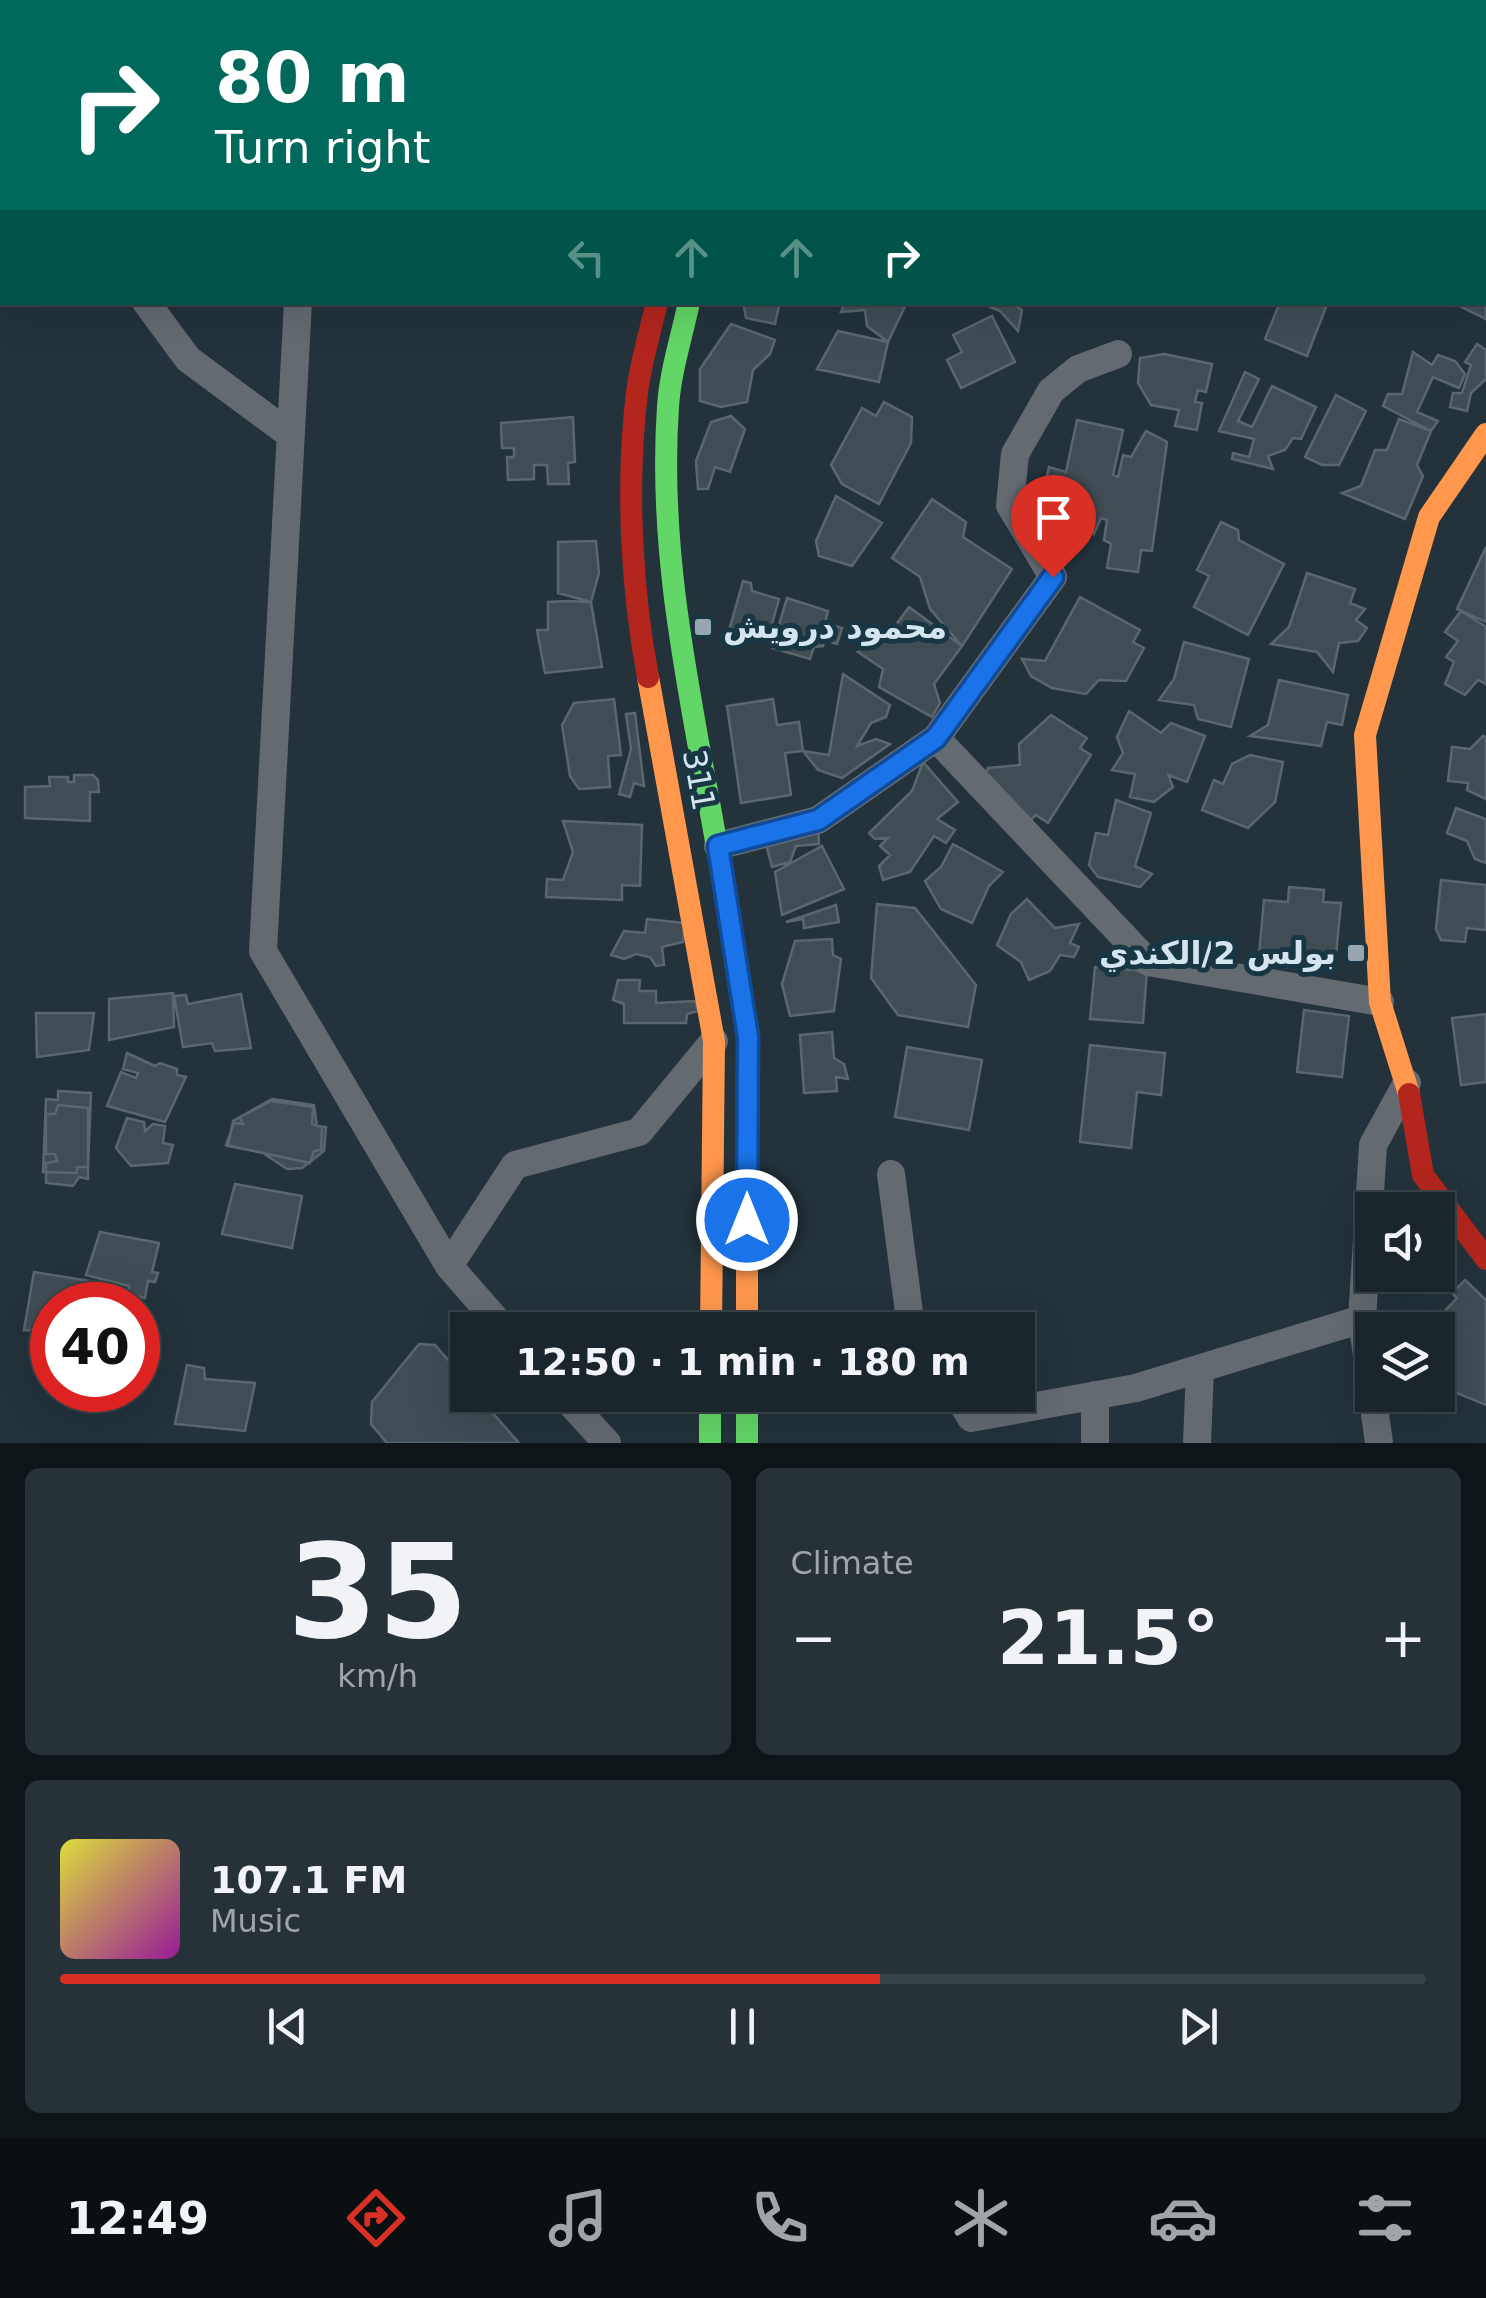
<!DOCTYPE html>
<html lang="en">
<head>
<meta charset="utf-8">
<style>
  body { margin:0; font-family:"DejaVu Sans",Vazirmatn,sans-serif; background:#273238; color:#f1f3f6; height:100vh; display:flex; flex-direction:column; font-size:38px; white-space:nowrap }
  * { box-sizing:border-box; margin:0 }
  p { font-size:32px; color:#9fa5a9 }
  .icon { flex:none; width:55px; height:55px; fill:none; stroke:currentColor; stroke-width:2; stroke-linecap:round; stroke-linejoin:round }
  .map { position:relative; height:1443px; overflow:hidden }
  .drawer { display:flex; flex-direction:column; gap:25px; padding:25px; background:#0e1518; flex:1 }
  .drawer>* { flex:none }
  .banner { position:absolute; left:0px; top:0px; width:1488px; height:305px; box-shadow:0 10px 40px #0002,0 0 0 2px #384348; background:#00695c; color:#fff; overflow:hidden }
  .fabs { position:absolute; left:1355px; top:1192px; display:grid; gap:20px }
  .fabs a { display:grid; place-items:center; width:100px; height:100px; border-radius:0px; background:#1a262c; box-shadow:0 10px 40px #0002,0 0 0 2px #384348; font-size:50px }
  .speed { position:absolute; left:30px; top:1282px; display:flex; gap:20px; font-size:50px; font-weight:700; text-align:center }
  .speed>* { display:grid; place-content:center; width:130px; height:130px; border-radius:50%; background:#1a262c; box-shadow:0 10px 40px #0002,0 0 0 2px #384348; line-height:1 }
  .speed .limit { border:15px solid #d22; background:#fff; color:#111 }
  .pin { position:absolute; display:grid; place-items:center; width:85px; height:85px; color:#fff; margin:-102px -42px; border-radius:50% 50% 50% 0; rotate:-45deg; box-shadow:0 0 10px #0007 }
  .pin .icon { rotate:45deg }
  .me { position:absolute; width:110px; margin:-55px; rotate:0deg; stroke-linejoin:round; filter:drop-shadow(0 0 8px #0008) }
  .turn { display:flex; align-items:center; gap:35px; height:210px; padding:0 50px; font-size:45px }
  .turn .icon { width:130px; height:130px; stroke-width:2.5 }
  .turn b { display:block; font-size:70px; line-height:85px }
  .lanes { display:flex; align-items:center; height:95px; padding:0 50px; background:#0003; justify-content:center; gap:50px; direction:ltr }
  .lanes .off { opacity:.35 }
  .big { font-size:75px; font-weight:800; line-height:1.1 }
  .drawer .card { flex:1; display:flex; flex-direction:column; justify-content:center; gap:15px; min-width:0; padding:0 35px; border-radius:15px; background:#273238 }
  .drawer .dial { align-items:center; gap:0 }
  .dial b { font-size:130px; line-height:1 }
  .song { display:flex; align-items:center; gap:30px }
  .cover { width:120px; height:120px; border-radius:15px; background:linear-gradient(135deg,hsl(60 70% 55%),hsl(300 70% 35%)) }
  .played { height:10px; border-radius:5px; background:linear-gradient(90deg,#d93025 60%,#384348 60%) }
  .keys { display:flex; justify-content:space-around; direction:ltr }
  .heat { display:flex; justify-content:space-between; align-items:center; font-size:55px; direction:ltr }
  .drawer .tiles { flex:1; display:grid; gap:25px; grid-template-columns:1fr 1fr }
  .card:last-child { grid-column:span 2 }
  .trip { position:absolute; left:450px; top:1312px; width:585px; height:100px; border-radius:0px; background:#1a262c; box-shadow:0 10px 40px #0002,0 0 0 2px #384348; font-weight:800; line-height:100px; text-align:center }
  .tabs { display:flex; height:160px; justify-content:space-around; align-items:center; background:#0a0f12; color:#9fa5a9 }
  .tabs .icon { width:70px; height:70px }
  .tabs .current { color:#d93025 }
  .tabs b { font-size:45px; color:#f1f3f6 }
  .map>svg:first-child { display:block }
  .building { fill:#404d54; stroke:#5a676e; stroke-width:2.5 }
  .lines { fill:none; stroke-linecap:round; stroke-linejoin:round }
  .street { stroke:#636b71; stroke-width:28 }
  .fast { stroke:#63d668; stroke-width:22 }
  .slow { stroke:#ff974d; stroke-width:22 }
  .jam { stroke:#b3261e; stroke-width:22 }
  .route-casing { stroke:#114b97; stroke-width:25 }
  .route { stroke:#1a73e8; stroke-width:18 }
  .poi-dot { fill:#97a6b0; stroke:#193645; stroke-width:4 }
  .labels { text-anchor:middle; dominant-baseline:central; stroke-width:10; stroke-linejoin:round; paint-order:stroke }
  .poi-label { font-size:32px; font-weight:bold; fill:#d5e5ef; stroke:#193645; text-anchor:start }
  .street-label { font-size:32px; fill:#d5e5ef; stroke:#193645 }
</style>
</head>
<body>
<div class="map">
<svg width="1486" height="1443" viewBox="0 0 1486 1443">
  <rect width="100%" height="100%" fill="#23323b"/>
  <path class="building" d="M1485,282L1486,319L1451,302H1485Z
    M743,302H780L775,324L746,318Z
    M845,302H907L888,342L867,326L865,310L841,312Z
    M979,302H1010L1022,310L1018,331L1000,311Z
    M1280,302H1328L1307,356L1265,339Z
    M992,316L1015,362L961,388L947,360L962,352L953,335Z
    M731,324L775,340L770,354L753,370L747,402L721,407L700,401V369Z
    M838,331L888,342L879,382L817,369Z
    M1477,344L1486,350V379L1471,393L1467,411L1450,407L1453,393H1462L1471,365L1465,362Z
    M1413,352L1432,365L1438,355L1455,361L1465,374L1459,388L1433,377L1417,412L1438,421L1431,431L1383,406L1388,394H1402Z
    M1164,354L1212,364L1206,392L1198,390L1195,402L1202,403L1197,430L1175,426L1179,410L1151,405L1138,383L1140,358Z
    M1245,372L1259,379L1238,421L1252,427L1272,386L1316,407L1301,439L1293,438L1285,450L1268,456L1273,469L1232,459L1233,453L1249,457L1254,439L1219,431Z
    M1336,395L1366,411L1339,465H1322L1305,457Z
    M884,402L912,417L911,443L879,504L842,484L831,465L862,408L876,416Z
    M731,416L745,429L730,472L715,467L708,489H698L696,461L711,422Z
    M573,417L575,462L568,463L569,484H548L547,465H534V479L508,480L507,457H514V448H502L501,423Z
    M1399,419L1431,431L1417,465L1423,476L1405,519L1342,493L1361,486L1375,450H1387Z
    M1077,420L1123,430L1113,475L1118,477L1123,455L1131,457L1146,431L1167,442L1152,551L1141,550L1138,572L1107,568L1111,544L1104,540L1107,520L1101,518L1094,534L1084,516L1040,506L1049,467L1066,472Z
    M836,496L882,523L852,566L819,556L816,541Z
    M932,499L966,522L963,537L1012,569L962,646L930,609L920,577L892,558Z
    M1221,522L1238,530L1239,540L1284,564L1248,635L1194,607L1209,576L1197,570Z
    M596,541L599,573L591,602L558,593V542Z
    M1486,547V622L1457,609Z
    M1307,573L1355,589L1350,603L1365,609L1356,620L1367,628L1358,641L1339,643L1333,672L1317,652L1271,644L1289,627Z
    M743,581L751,583L752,591L779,599L768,638L730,627Z
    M1080,597L1140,630L1133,642L1144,648L1126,681L1099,680L1086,694L1052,688L1031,676L1022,659L1045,661Z
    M787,598L828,611L825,623L842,628L837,644L824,640L823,646L814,647L810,659L772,648Z
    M567,601L591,602L602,667L545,673L537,630H548V602Z
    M909,607L962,646L934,684L940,703L932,717L879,687L883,669L858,652L884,641Z
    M1461,611L1486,627V684L1478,680L1465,695L1445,684L1454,662L1446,657L1458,641L1445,632Z
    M1184,642L1249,659L1231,727L1198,719L1194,705L1159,700L1174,679Z
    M843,674L890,705L886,717L871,723L857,746L876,739L890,744L842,778L818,770L803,751L829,755Z
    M1279,680L1348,695L1342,725L1327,722L1321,746L1250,736L1268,725Z
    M614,699L621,755L608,756L610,787L579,789L570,776L562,725L574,703Z
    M773,699L777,725L799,722L803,751L785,753L791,795L741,803L727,706Z
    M1129,711L1161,733L1171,723L1205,736L1187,782L1168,775L1173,787L1154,802L1130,797L1135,774L1112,770L1123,753L1117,737Z
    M635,713L644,786L634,783L630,797L619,794L631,749L626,714Z
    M1051,715L1087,738L1080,748L1091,755L1048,823L1036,815L1026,824L984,777L988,768L1020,765L1019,744Z
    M1483,736L1486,737V799L1467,790L1468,783L1448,781L1452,747L1470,749Z
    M1250,755L1283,762L1275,802L1248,828L1202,810L1214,780L1223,784L1232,764Z
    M923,762L958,802L937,819L955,830L946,843L934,836L910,872L883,880L879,866L890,855L880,846L888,838L875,839L869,833L912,791Z
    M74,775H93L98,780L99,792H90V821L25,818V787L50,786L49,777H68V782H74Z
    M1116,800L1151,813L1135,866L1152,874L1140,887L1098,877L1089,865L1096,833L1108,835Z
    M1456,808L1486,819V863L1475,859L1467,841L1447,833Z
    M563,821L642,825L640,886L622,885V900L546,897L547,879L563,880L573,852Z
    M818,827L819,844L796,846L790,862L772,867L766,844Z
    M953,844L1003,872L989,886L972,923L941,909L925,881L941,867Z
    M822,846L844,889L782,915L775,872Z
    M1441,880L1486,885V930L1467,928L1465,942L1441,940L1436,929Z
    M1289,887L1324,890L1323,902L1341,903L1335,965L1320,970L1258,965L1264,900L1288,902Z
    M1027,899L1055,928L1079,924L1070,943L1079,947L1074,957L1060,955L1050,971L1029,980L1021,962L997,945L1011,914Z
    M877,904L915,908L976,985L968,1027L898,1015L871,978Z
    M836,905L839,922L804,928L803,919L786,922Z
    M647,919L685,923L683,942L662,947L664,965L656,966L650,957L636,954L624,959L611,955L624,931L645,933Z
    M832,939L833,955L841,959L834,1011L790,1016L782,984L795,941Z
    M1095,967L1147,971L1143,1023L1090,1019Z
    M618,980H640L639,991H656V1003L695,1001L698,1011L687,1014L686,1023H624V1004L613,1000Z
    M173,993L174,1027L109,1040V999Z
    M241,994L251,1048L215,1051L212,1043L183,1047L174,996L186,995L188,1004Z
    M1304,1010L1349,1016L1342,1077L1297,1072Z
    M36,1013H94L89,1050L37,1057Z
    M1486,1014V1082L1461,1085L1452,1018Z
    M832,1032L834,1058L844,1064L848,1079L836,1077L837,1091L804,1093L800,1035Z
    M1090,1045L1165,1053L1161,1095L1137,1092L1131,1148L1080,1142Z
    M907,1047L982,1060L969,1130L895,1117Z
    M127,1053L155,1066L160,1063L177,1069V1075L186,1077L165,1122L107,1106L121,1072L136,1078L138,1073L123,1069Z
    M58,1091L91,1093L88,1167H77V1173L43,1172L46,1099L58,1100Z
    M272,1099L314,1105L317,1126L326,1127L324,1151L302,1168L287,1169L263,1153L228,1146L233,1121Z
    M271,1101L313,1107L312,1124L322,1127L321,1150L314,1151L310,1163L226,1145L234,1123L243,1124L240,1117Z
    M58,1105L88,1108V1179L79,1177L73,1186L46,1183V1163L57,1161L55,1154H46V1114H55Z
    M127,1118L144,1122L145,1131L153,1124L165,1126L163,1143L173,1145L168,1163L131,1166L116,1148Z
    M235,1184L302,1196L292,1248L222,1234Z
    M100,1232L159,1243L152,1272L158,1273L155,1282L148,1281L145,1298L128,1294L129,1286L86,1275Z
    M34,1272L90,1281L87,1305H52V1331L24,1330Z
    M1465,1280L1486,1300V1405L1442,1387L1455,1355L1441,1350V1324L1435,1321L1457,1298L1452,1293Z
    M419,1344L435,1345L468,1383V1395H477L519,1443H387L371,1424L372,1402Z
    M187,1365L204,1368L205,1379L255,1383L245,1431L175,1424Z"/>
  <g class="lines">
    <path class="street" d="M314,0V2
      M0,222H2
      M146,302L188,359L288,433
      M298,302L263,951L449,1266L505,1330
      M936,738L1053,577L1010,505L1015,454L1051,391L1078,369L1118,354
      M718,846L818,820L936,738L1148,962L1380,1002
      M891,1174L910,1320L917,1330
      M449,1266L515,1165L639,1132L714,1041
      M563,1395L607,1443
      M957,1395L971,1418L1136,1388L1362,1319
      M1095,1395V1443
      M1197,1443L1200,1369
      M1379,1443L1362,1319L1373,1145L1407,1083"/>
    <path class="fast" d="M1309,0L1313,2
      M801,2L802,0
      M1485,62L1486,63
      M689,302C682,336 670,372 668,407C656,578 702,741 727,908
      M710,1395V1443
      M747,1395V1443"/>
    <path class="slow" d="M763,2L764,0
      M1485,116L1486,117
      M648,677L714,1041L711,1330
      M727,908L747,1037V1330
      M1409,1094L1380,1002L1365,735L1429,517L1486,434"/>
    <path class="jam" d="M1384,0L1388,2
      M648,677C631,587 626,484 637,392C641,362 650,332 657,302
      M1409,1094L1423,1175L1486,1259"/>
  </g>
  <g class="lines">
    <g class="route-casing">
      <path id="route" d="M747,1220L748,1037L718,846L818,820L936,738L1053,577"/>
    </g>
    <use href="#route" class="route"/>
  </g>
  <g class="poi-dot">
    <rect x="693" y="617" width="20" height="20" rx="5"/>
    <rect x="1346" y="943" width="20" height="20" rx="5"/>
  </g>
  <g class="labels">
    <g class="poi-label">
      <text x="723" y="627">محمود درويش</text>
      <text x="1336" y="953" text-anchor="end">بولس 2/الكندي</text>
    </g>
    <g class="street-label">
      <text transform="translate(699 780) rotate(80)">311</text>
    </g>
  </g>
</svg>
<div class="fabs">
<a><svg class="icon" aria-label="sound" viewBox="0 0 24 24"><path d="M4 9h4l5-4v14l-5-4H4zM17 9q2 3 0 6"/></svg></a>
<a><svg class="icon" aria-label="layers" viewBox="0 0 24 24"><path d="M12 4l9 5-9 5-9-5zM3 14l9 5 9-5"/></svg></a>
</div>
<div class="speed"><div class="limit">40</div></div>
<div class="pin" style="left:1053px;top:577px;background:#d93025"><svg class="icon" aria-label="arrive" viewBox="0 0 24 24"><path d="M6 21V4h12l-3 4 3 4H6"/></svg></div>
<svg class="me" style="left:747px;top:1220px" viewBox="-20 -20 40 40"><circle r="17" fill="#1a73e8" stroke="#fff" stroke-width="3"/><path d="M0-11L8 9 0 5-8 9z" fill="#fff"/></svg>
<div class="trip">12:50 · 1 min · 180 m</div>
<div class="banner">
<div class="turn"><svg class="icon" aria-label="right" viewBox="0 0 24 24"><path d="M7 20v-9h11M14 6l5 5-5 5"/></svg><div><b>80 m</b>Turn right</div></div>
<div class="lanes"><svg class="icon off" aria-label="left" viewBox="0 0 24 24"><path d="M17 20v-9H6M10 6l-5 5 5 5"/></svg><svg class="icon off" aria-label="ahead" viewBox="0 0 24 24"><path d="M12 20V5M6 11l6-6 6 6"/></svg><svg class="icon off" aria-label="ahead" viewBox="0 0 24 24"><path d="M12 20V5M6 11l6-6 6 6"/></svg><svg class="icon" aria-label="right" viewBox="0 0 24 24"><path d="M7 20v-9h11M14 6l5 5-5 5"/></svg></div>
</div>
</div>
<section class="drawer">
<div class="tiles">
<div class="card dial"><b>35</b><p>km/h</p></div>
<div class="card"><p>Climate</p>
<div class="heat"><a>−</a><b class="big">21.5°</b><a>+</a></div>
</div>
<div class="card">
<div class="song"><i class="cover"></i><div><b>107.1 FM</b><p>Music</p></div></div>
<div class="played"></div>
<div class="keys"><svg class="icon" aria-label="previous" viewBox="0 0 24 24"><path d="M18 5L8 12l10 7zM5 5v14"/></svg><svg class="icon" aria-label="pause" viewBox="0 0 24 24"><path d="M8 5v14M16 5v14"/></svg><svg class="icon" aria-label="next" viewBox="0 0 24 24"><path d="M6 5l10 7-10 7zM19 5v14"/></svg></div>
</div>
</div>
</section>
<nav class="tabs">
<b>12:49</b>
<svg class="icon current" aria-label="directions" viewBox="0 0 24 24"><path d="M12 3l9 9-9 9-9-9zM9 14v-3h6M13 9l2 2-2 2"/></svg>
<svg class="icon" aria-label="music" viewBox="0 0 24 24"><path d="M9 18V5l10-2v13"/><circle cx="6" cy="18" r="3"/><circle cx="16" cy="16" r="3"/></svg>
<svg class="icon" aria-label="phone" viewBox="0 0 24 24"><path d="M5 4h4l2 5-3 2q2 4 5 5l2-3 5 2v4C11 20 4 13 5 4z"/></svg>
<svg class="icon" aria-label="climate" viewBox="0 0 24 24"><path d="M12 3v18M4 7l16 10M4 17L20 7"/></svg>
<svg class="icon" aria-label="car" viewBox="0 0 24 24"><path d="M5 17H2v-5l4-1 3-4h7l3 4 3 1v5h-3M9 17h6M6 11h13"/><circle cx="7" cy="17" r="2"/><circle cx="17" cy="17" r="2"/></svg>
<svg class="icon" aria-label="filters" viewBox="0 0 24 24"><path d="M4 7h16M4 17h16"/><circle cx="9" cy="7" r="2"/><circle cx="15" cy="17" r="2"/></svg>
</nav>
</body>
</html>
